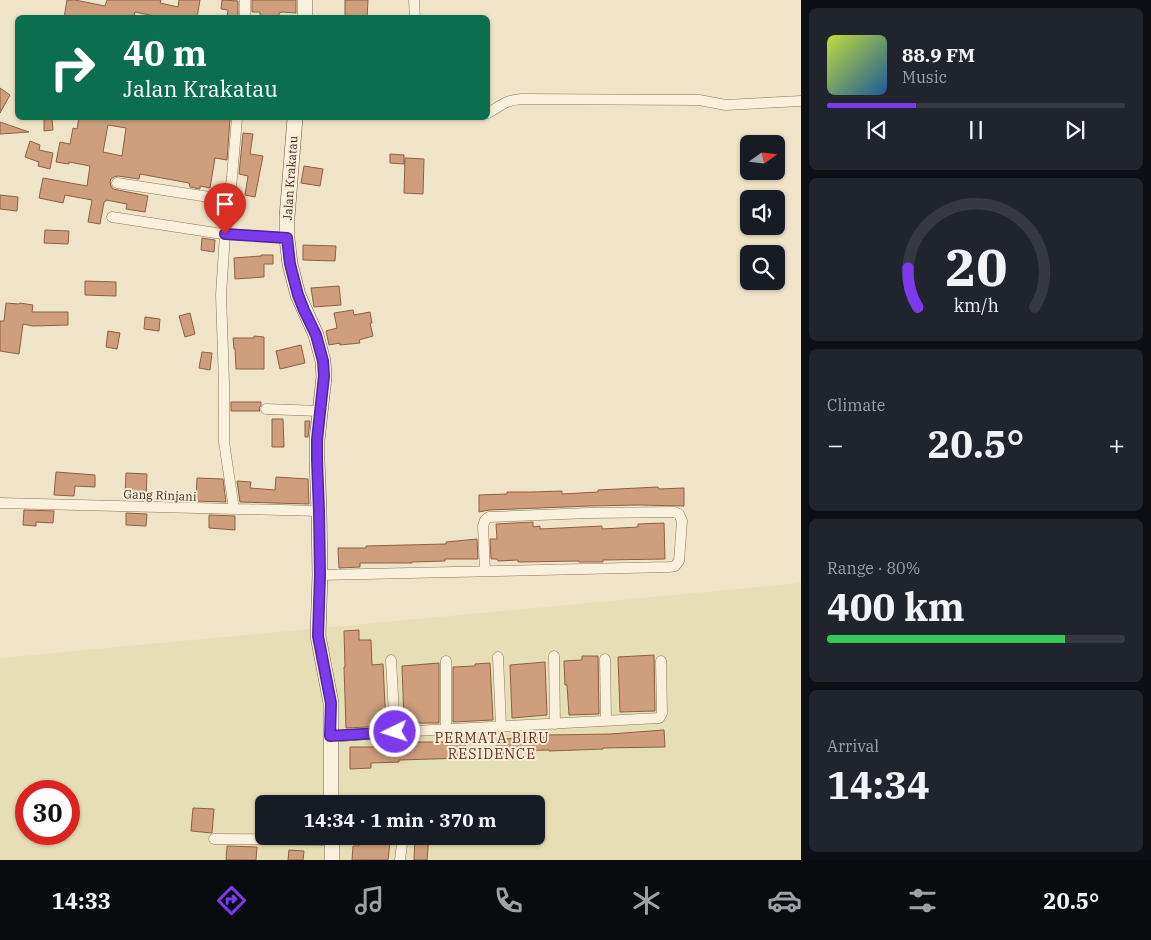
<!DOCTYPE html>
<html lang="en">
<head>
<meta charset="utf-8">
<style>
  body { margin:0; font-family:"IBM Plex Serif",serif; background:#20242c; color:#f1f3f6; height:100vh; display:flex; flex-direction:column; font-size:19px; white-space:nowrap }
  * { box-sizing:border-box; margin:0 }
  p { font-size:16px; color:#9ea1a6 }
  .icon { flex:none; width:28px; height:28px; fill:none; stroke:currentColor; stroke-width:2; stroke-linecap:round; stroke-linejoin:round }
  .map { position:relative; flex:1; overflow:hidden }
  .drawer { display:flex; flex-direction:column; gap:8px; padding:8px; background:#0d0f14; width:350px }
  .drawer>* { flex:none }
  .guide { position:absolute; left:15px; top:15px; width:475px; height:105px; border-radius:8px; box-shadow:0 1px 4px #0004; background:#0b6e4f; color:#fff; overflow:hidden }
  .needle { width:32px; rotate:75deg }
  .controls { position:absolute; left:740px; top:135px; display:grid; gap:10px }
  .controls a { display:grid; place-items:center; width:45px; height:45px; border-radius:8px; background:#171b24; box-shadow:0 1px 4px #0004; font-size:25px }
  .speed { position:absolute; left:15px; top:780px; display:flex; gap:10px; font-size:25px; font-weight:700; text-align:center }
  .speed>* { display:grid; place-content:center; width:65px; height:65px; border-radius:50%; background:#171b24; box-shadow:0 1px 4px #0004; line-height:1 }
  .speed .limit { border:8px solid #d22; background:#fff; color:#111 }
  .pin { position:absolute; display:grid; place-items:center; width:42px; height:42px; color:#fff; margin:-51px -21px; border-radius:50% 50% 50% 0; rotate:-45deg; box-shadow:0 0 5px #0007 }
  .pin .icon { rotate:45deg }
  .me { position:absolute; width:55px; margin:-28px; rotate:266deg; stroke-linejoin:round; filter:drop-shadow(0 0 4px #0008) }
  .turn { display:flex; align-items:center; gap:18px; height:105px; padding:0 25px; font-size:22px }
  .turn .icon { width:65px; height:65px; stroke-width:2.5 }
  .turn b { display:block; font-size:35px; line-height:42px }
  .big { font-size:38px; font-weight:700; line-height:1.1 }
  .drawer .widget { flex:1; display:flex; flex-direction:column; justify-content:center; gap:8px; min-width:0; padding:0 18px; border-radius:8px; background:#20242c }
  .drawer .dial { align-items:center; gap:0 }
  .dial svg { height:130px; overflow:visible; fill:none; stroke:#363941; stroke-width:7; stroke-linecap:round; text-anchor:middle }
  .dial text { fill:#f1f3f6; stroke:none }
  .song { display:flex; align-items:center; gap:15px }
  .cover { width:60px; height:60px; border-radius:8px; background:linear-gradient(135deg,hsl(70 70% 55%),hsl(210 70% 35%)) }
  .played { height:5px; border-radius:2px; background:linear-gradient(90deg,#7c3aed 30%,#363941 30%) }
  .keys { display:flex; justify-content:space-around; direction:ltr }
  .heat { display:flex; justify-content:space-between; align-items:center; font-size:28px; direction:ltr }
  .charge { height:8px; border-radius:4px; background:linear-gradient(90deg,#34c759 80%,#363941 0) }
  .trip { position:absolute; left:255px; top:795px; width:290px; height:50px; border-radius:8px; background:#171b24; box-shadow:0 1px 4px #0004; font-weight:700; line-height:50px; text-align:center }
  .tab-bar { display:flex; height:80px; justify-content:space-around; align-items:center; background:#090b0e; color:#9ea1a6 }
  .tab-bar .icon { width:35px; height:35px }
  .tab-bar .on { color:#7c3aed }
  .tab-bar b { font-size:22px; color:#f1f3f6 }
  main { display:flex; flex:1; min-height:0 }
  .map>svg:first-child { display:block }
  .farmland { fill:#e6deb5; fill-rule:evenodd }
  .building { fill:#cf9f7d; stroke:#8d5f41; fill-rule:evenodd }
  .lines { fill:none; stroke-linecap:round; stroke-linejoin:round }
  .street-casing { stroke:#8d765c; stroke-width:11 }
  .secondary-casing { stroke:#6f573f; stroke-width:16 }
  .street { stroke:#faf1dc; stroke-width:10 }
  .secondary { stroke:#faf1dc; stroke-width:15 }
  .route-casing { stroke:#51269a; stroke-width:12 }
  .route { stroke:#7c3aed; stroke-width:9 }
  .labels { text-anchor:middle; dominant-baseline:central; stroke-width:4; stroke-linejoin:round; paint-order:stroke }
  .street-label { font-size:12px; fill:#3d2e20; stroke:#f7eed8 }
  .neighbourhood-label { font-size:14px; letter-spacing:1px; fill:#6b2e1e; stroke:#f7eed8 }
</style>
</head>
<body>
<main>
<div class="map">
<svg width="801" height="860" viewBox="0 0 801 860">
  <rect width="100%" height="100%" fill="#f0e4c8"/>
  <path class="farmland" d="M801,583V860H0V658ZM26,791H69V834H26ZM264,804H536V836H264Z"/>
  <path class="building" d="M67,0H75L105,6L107,0H161L160,3L178,7L179,0H200L197,18H164L135,12L134,18H64Z
    M222,0L238,1V18H227L228,10L221,9Z
    M252,0H296V13L282,12L279,13V18H260V12H252Z
    M345,0H368L367,18H345Z
    M0,88L10,95L0,113Z
    M79,118H230L227,160L215,158L210,188L200,186V189L190,187L189,183L140,174L139,179L118,176L114,177L111,179L110,182L111,186L113,189L148,196L145,212L126,209L127,204L106,200L105,202H104L100,224L88,222L92,200L65,195L63,203L39,198L43,178L87,186L90,166L69,162V164L56,162L60,142L70,144L73,128L77,129ZM108,125L126,128L122,156L103,152Z
    M52,119L53,130L44,131V120Z
    M0,122L29,132L0,134Z
    M243,133L253,134L250,154L263,156L255,197L245,195L248,176L239,174Z
    M30,141L40,145L39,150L53,153L50,169L38,166L39,162L25,157Z
    M390,154L404,155V164L390,163Z
    M405,158L424,159L423,194L404,193Z
    M304,166L323,169L320,186L301,183Z
    M0,195L18,197L17,211L0,209Z
    M210,206L220,208L218,218L208,216Z
    M45,230L69,231L68,244L44,243Z
    M202,238L215,240L214,252L201,250Z
    M303,245L336,246L335,261L303,260Z
    M261,255H273V264H264V277L235,279L234,258L261,256Z
    M85,281L116,282V296L85,295Z
    M339,286L341,305L314,307L311,288Z
    M6,303L19,304L20,303L33,305L32,312H68V325L33,326L23,324L19,354L0,351V321H4Z
    M353,310L354,315L370,312L372,323H370L373,336L359,340L360,343L340,345V343L329,345L326,331L337,328L334,313Z
    M190,313L195,334L185,337L179,316Z
    M145,317L160,319L159,331L144,329Z
    M108,331L120,333L117,349L106,347Z
    M254,336L264,337V369H236L235,349H234L233,338H254Z
    M301,345L305,363L280,369L276,351Z
    M202,352L212,353L210,370L199,368Z
    M231,402H261V405L259,408L260,411H231Z
    M272,419H283L284,447H272Z
    M305,421H310L308,437H305Z
    M56,472L95,475V487L75,486L74,496L54,495Z
    M126,473L147,474L146,500L125,498Z
    M276,477L308,479L309,504L240,502L237,481L251,482L250,488L275,490Z
    M197,478L223,479L226,502L196,501Z
    M658,487L659,489L684,488V506L639,505L589,506L489,510L479,512V495L507,494V492H532L562,491V494L598,492V490Z
    M24,510L54,511L53,523L36,522V526L23,525Z
    M126,513L147,514L146,526L126,525Z
    M209,515L235,516V530L209,528Z
    M533,522V527L540,526V529L602,526V529L638,527V524L664,523L665,559L603,560V562H579V561L518,562V560L498,561L497,559H491L490,539H497L496,524Z
    M477,539L478,559H445V561L412,562V563H360V567L339,568L338,548H366V546L446,544V542Z
    M359,630V640H371L372,665L383,664L386,726L346,728L344,667H345L344,631Z
    M654,655L655,711L620,712L618,657Z
    M582,656H598L599,714L569,715L567,685H565L564,661L582,660Z
    M545,662L547,715L512,718L510,665Z
    M439,663V723H404L402,666Z
    M490,663L493,720L453,722V667L475,666V664Z
    M664,730L665,747L603,748V749L549,751V750L514,751L515,755H497V739L548,737V735L610,734Z
    M386,740V745L405,744V742H465L466,758L399,760V762L371,763V768L350,769V747H374V741Z
    M193,808L214,809L212,833L191,831Z
    M361,836H369V840L390,842L388,860H352L353,846H359Z
    M415,836H429L427,860H414Z
    M227,846L257,847L256,860H226Z
    M289,850L304,851L303,860H288Z"/>
  <g class="lines">
    <g class="street-casing">
      <path id="street" d="M414,0L415,18
        M245,18V0
        M488,113C501,106 505,100 522,99L699,100L726,105L801,101
        M117,183L229,200
        M112,217L216,233L287,238
        M266,409L320,411
        M0,503L319,511
        M234,509L224,442V383L221,295L225,234L232,177L237,118
        M320,575L669,567L675,566L679,561L682,521L679,514L674,512L589,513L489,517L485,520L483,526L485,571
        M554,656L555,724
        M498,657L501,726
        M605,659L606,720
        M391,660L395,732
        M446,661V730
        M331,737L395,732L659,718L660,717L662,713L661,661
        M214,839L332,840
        M400,860L403,836"/>
    </g>
    <g class="secondary-casing">
      <path id="secondary" d="M305,18V0
        M295,118L287,217V238L290,264L298,295L316,335L323,361L324,377L317,440V460L319,511L320,575L318,636L331,703V804
        M332,860V836"/>
    </g>
    <use href="#street" class="street"/>
    <use href="#secondary" class="secondary"/>
  </g>
  <g class="lines">
    <g class="route-casing">
      <path id="route" d="M225,234L287,238L290,264L298,295L304,310L316,335L323,361L324,376L317,440V460L319,511L320,575L318,636L331,703L330,736L395,732"/>
    </g>
    <use href="#route" class="route"/>
  </g>
  <g class="labels">
    <g class="street-label">
      <text transform="translate(290 178) rotate(-86)">Jalan Krakatau</text>
      <text transform="translate(160 495) rotate(2)">Gang Rinjani</text>
    </g>
    <g class="neighbourhood-label">
      <text x="492" y="738">PERMATA BIRU<tspan x="492" dy="16">RESIDENCE</tspan></text>
    </g>
  </g>
</svg>
<div class="controls">
<a><svg class="needle" viewBox="-14 -14 28 28"><path d="M0-13l5 13h-10z" fill="#e53935"/><path d="M0 13l5-13h-10z" fill="#9ea1a6"/></svg></a>
<a><svg class="icon" aria-label="sound" viewBox="0 0 24 24"><path d="M4 9h4l5-4v14l-5-4H4zM17 9q2 3 0 6"/></svg></a>
<a><svg class="icon" aria-label="search" viewBox="0 0 24 24"><circle cx="10" cy="10" r="6"/><path d="M15 15l6 6"/></svg></a>
</div>
<div class="speed"><div class="limit">30</div></div>
<div class="pin" style="left:225px;top:234px;background:#d93025"><svg class="icon" aria-label="arrive" viewBox="0 0 24 24"><path d="M6 21V4h12l-3 4 3 4H6"/></svg></div>
<svg class="me" style="left:395px;top:732px" viewBox="-20 -20 40 40"><circle r="17" fill="#7c3aed" stroke="#fff" stroke-width="3"/><path d="M0-11L8 9 0 5-8 9z" fill="#fff"/></svg>
<div class="trip">14:34 · 1 min · 370 m</div>
<div class="guide">
<div class="turn"><svg class="icon" aria-label="right" viewBox="0 0 24 24"><path d="M7 20v-9h11M14 6l5 5-5 5"/></svg><div><b>40 m</b>Jalan Krakatau</div></div>
</div>
</div>
<section class="drawer">
<div class="widget">
<div class="song"><i class="cover"></i><div><b>88.9 FM</b><p>Music</p></div></div>
<div class="played"></div>
<div class="keys"><svg class="icon" aria-label="previous" viewBox="0 0 24 24"><path d="M18 5L8 12l10 7zM5 5v14"/></svg><svg class="icon" aria-label="pause" viewBox="0 0 24 24"><path d="M8 5v14M16 5v14"/></svg><svg class="icon" aria-label="next" viewBox="0 0 24 24"><path d="M6 5l10 7-10 7zM19 5v14"/></svg></div>
</div>
<div class="widget dial"><svg viewBox="0 0 100 80">
<path d="M14 69A42 42 0 1 1 86 69"/>
<path d="M14 69A42 42 0 0 1 8 45" stroke="#7c3aed"/>
<text x="50" y="56" font-size="32" font-weight="700">20</text>
<text x="50" y="72" font-size="11">km/h</text>
</svg></div>
<div class="widget"><p>Climate</p>
<div class="heat"><a>−</a><b class="big">20.5°</b><a>+</a></div>
</div>
<div class="widget"><p>Range · 80%</p><b class="big">400 km</b><div class="charge"></div></div>
<div class="widget"><p>Arrival</p><b class="big">14:34</b></div>
</section>
</main>
<nav class="tab-bar">
<b>14:33</b>
<svg class="icon on" aria-label="directions" viewBox="0 0 24 24"><path d="M12 3l9 9-9 9-9-9zM9 14v-3h6M13 9l2 2-2 2"/></svg>
<svg class="icon" aria-label="music" viewBox="0 0 24 24"><path d="M9 18V5l10-2v13"/><circle cx="6" cy="18" r="3"/><circle cx="16" cy="16" r="3"/></svg>
<svg class="icon" aria-label="phone" viewBox="0 0 24 24"><path d="M5 4h4l2 5-3 2q2 4 5 5l2-3 5 2v4C11 20 4 13 5 4z"/></svg>
<svg class="icon" aria-label="climate" viewBox="0 0 24 24"><path d="M12 3v18M4 7l16 10M4 17L20 7"/></svg>
<svg class="icon" aria-label="car" viewBox="0 0 24 24"><path d="M5 17H2v-5l4-1 3-4h7l3 4 3 1v5h-3M9 17h6M6 11h13"/><circle cx="7" cy="17" r="2"/><circle cx="17" cy="17" r="2"/></svg>
<svg class="icon" aria-label="filters" viewBox="0 0 24 24"><path d="M4 7h16M4 17h16"/><circle cx="9" cy="7" r="2"/><circle cx="15" cy="17" r="2"/></svg>
<b>20.5°</b>
</nav>
</body>
</html>
